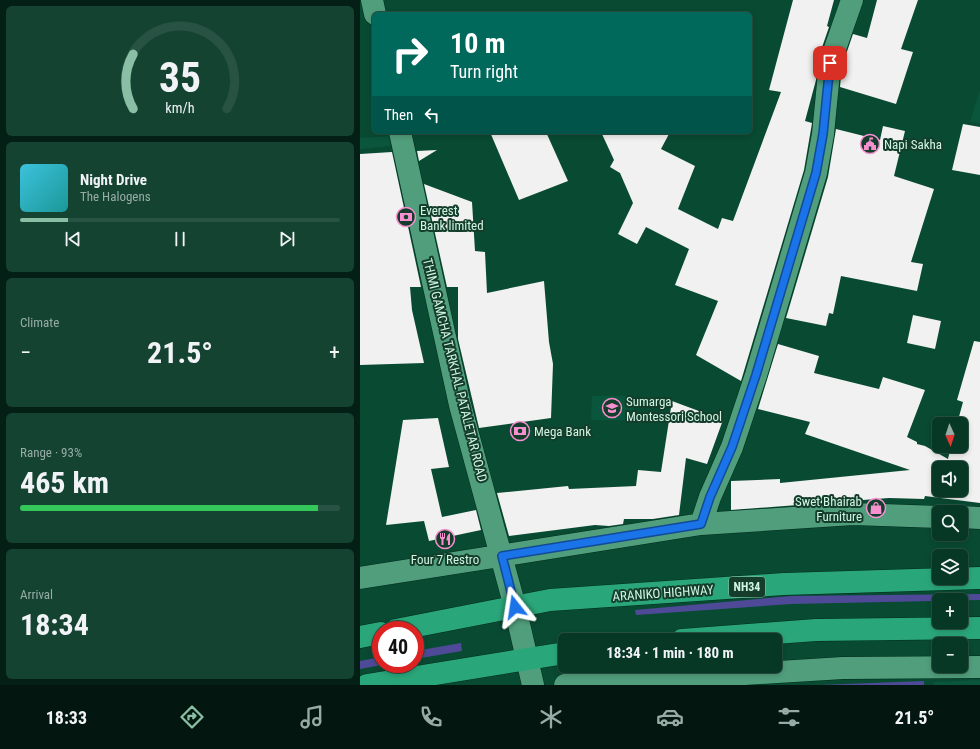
<!DOCTYPE html>
<html lang="en">
<head>
<meta charset="utf-8">
<style>
  body { margin:0; font-family:"Roboto Condensed",sans-serif; background:#154332; color:#f1f3f6; height:100vh; display:flex; flex-direction:column; font-size:15px; white-space:nowrap }
  * { box-sizing:border-box; margin:0 }
  p { font-size:13px; color:#98aca7 }
  .icon { flex:none; width:22px; height:22px; fill:none; stroke:currentColor; stroke-width:2; stroke-linecap:round; stroke-linejoin:round }
  .map { position:relative; flex:1; overflow:hidden }
  .side { display:flex; flex-direction:column; gap:6px; padding:6px; background:#041f15; width:360px }
  .side>* { flex:none }
  .hud { position:absolute; left:12px; top:12px; width:380px; height:122px; border-radius:6px; box-shadow:0 2px 6px #0003,0 0 0 1px #285243; background:#00695c; color:#fff; overflow:hidden }
  .needle { width:26px; rotate:177deg }
  .tools { position:absolute; left:572px; top:417px; display:grid; gap:8px }
  .tools a { display:grid; place-items:center; width:36px; height:36px; border-radius:6px; background:#073826; box-shadow:0 2px 6px #0003,0 0 0 1px #285243; font-size:20px }
  .speed { position:absolute; left:12px; top:621px; display:flex; gap:8px; font-size:20px; font-weight:700; text-align:center }
  .speed>* { display:grid; place-content:center; width:52px; height:52px; border-radius:50%; background:#073826; box-shadow:0 2px 6px #0003,0 0 0 1px #285243; line-height:1 }
  .speed .limit { border:6px solid #d22; background:#fff; color:#111 }
  .pin { position:absolute; display:grid; place-items:center; width:34px; height:34px; color:#fff; margin:-17px; border-radius:8px; box-shadow:0 2px 6px #0006 }
  .me { position:absolute; width:44px; margin:-22px; rotate:345deg; stroke-linejoin:round; filter:drop-shadow(0 0 3px #0008) }
  .turn { display:flex; align-items:center; gap:14px; height:84px; padding:0 12px; font-size:18px }
  .turn .icon { width:52px; height:52px; stroke-width:2.5 }
  .turn b { display:block; font-size:28px; line-height:34px }
  .then { display:flex; align-items:center; height:38px; padding:0 12px; background:#0003; gap:8px; font-size:15px }
  .big { font-size:30px; font-weight:700; line-height:1.1 }
  .side .tile { flex:1; display:flex; flex-direction:column; justify-content:center; gap:6px; min-width:0; padding:0 14px; border-radius:6px; background:#154332 }
  .side .dial { align-items:center; gap:0 }
  .dial svg { height:104px; overflow:visible; fill:none; stroke:#285243; stroke-width:7; stroke-linecap:round; text-anchor:middle }
  .dial text { fill:#f1f3f6; stroke:none }
  .song { display:flex; align-items:center; gap:12px }
  .cover { width:48px; height:48px; border-radius:6px; background:linear-gradient(135deg,hsl(190 70% 55%),hsl(180 70% 35%)) }
  .played { height:4px; border-radius:2px; background:linear-gradient(90deg,#8abfa5 15%,#285243 15%) }
  .keys { display:flex; justify-content:space-around; direction:ltr }
  .heat { display:flex; justify-content:space-between; align-items:center; font-size:22px; direction:ltr }
  .charge { height:6px; border-radius:3px; background:linear-gradient(90deg,#34c759 93%,#285243 0) }
  .trip { position:absolute; left:198px; top:633px; width:224px; height:40px; border-radius:6px; background:#073826; box-shadow:0 2px 6px #0003,0 0 0 1px #285243; font-weight:700; line-height:40px; text-align:center }
  .menu { display:flex; height:64px; justify-content:space-around; align-items:center; background:#03160f; color:#98aca7 }
  .menu .icon { width:28px; height:28px }
  .menu .on { color:#8abfa5 }
  .menu b { font-size:18px; color:#f1f3f6 }
  main { display:flex; flex:1; min-height:0 }
  .map>svg:first-child { display:block }
  .built { fill:#0a563c }
  .green { fill:#4f4a98 }
  .building { fill:#f0f1f0; fill-rule:evenodd }
  .lines { fill:none; stroke-linecap:round; stroke-linejoin:round }
  .minor-casing { stroke:#022d1d; stroke-width:23 }
  .tertiary-casing { stroke:#022d1d; stroke-width:23 }
  .trunk-casing { stroke:#022d1d; stroke-width:23 }
  .minor { stroke:#519e7c; stroke-width:22 }
  .tertiary { stroke:#519e7c; stroke-width:22 }
  .trunk { stroke:#2aa77a; stroke-width:22 }
  .route-casing { stroke:#114b97; stroke-width:10 }
  .route { stroke:#1a73e8; stroke-width:7 }
  .labels { text-anchor:middle; dominant-baseline:central; stroke-width:4; stroke-linejoin:round; paint-order:stroke }
  .shield { fill:#143d2c; stroke:#98beab; stroke-width:1 }
  .shield-label { font-size:12px; font-weight:bold; fill:#d0f5e2 }
  .poi-label { font-size:13px; fill:#d0f5e2; stroke:#143d2c; text-anchor:start }
  .street-label { font-size:13px; fill:#d0f5e2; stroke:#143d2c }
</style>
</head>
<body>
<main>
<section class="side">
<div class="tile dial"><svg viewBox="0 0 100 80">
<path d="M14 69A42 42 0 1 1 86 69"/>
<path d="M14 69A42 42 0 0 1 14 27" stroke="#8abfa5"/>
<text x="50" y="56" font-size="32" font-weight="700">35</text>
<text x="50" y="72" font-size="11">km/h</text>
</svg></div>
<div class="tile">
<div class="song"><i class="cover"></i><div><b>Night Drive</b><p>The Halogens</p></div></div>
<div class="played"></div>
<div class="keys"><svg class="icon" aria-label="previous" viewBox="0 0 24 24"><path d="M18 5L8 12l10 7zM5 5v14"/></svg><svg class="icon" aria-label="pause" viewBox="0 0 24 24"><path d="M8 5v14M16 5v14"/></svg><svg class="icon" aria-label="next" viewBox="0 0 24 24"><path d="M6 5l10 7-10 7zM19 5v14"/></svg></div>
</div>
<div class="tile"><p>Climate</p>
<div class="heat"><a>−</a><b class="big">21.5°</b><a>+</a></div>
</div>
<div class="tile"><p>Range · 93%</p><b class="big">465 km</b><div class="charge"></div></div>
<div class="tile"><p>Arrival</p><b class="big">18:34</b></div>
</section>
<div class="map">
<svg width="620" height="685" viewBox="0 0 620 685">
  <rect width="100%" height="100%" fill="#094a33"/>
  <path class="built" d="M620,90V124L610,122Z
    M31,136L30,146L0,149V138Z
    M232,396H272L275,420H231Z
    M620,680V685H574V682Z"/>
  <path class="green" d="M620,594V600L431,604L276,615L275,610L431,596Z
    M101,643L102,651L55,659V651Z
    M21,657V664H27L0,669V661Z
    M564,681V685H460Z"/>
  <path class="building" d="M433,0H474L467,26L469,27L458,59L456,80L445,121L452,123L444,170L381,381L336,355L358,301L315,285L329,249L286,227L277,244L258,234L273,203L260,173L250,167L254,160L241,132H310L301,149L335,166L318,209L358,229L362,218L373,221L421,92L409,90Z
    M517,0H558L541,49L553,52L536,104L480,87L482,66L493,34L507,38Z
    M603,124L620,127V175L592,170Z
    M523,126L545,131L534,176L574,189L551,262L563,264L557,291L481,276L473,314L469,313L466,326L426,318L468,177L476,129L520,140Z
    M130,132H186L208,181L159,200Z
    M77,150L59,161L57,151Z
    M32,152L61,287H50L52,310L64,363L0,365V154Z
    M64,184L112,202L115,251L125,252L127,293L184,281L189,342L193,364L191,418L119,428L98,339V287H87Z
    M553,315L581,321L575,349L547,343Z
    M614,341L620,342V503L565,496L564,499L529,498L371,510V481L420,479V483L550,470L445,434L450,422L398,409L418,344L459,356L454,373L519,389L523,377L565,390L547,437L557,442V444L565,446L588,459L591,446H601V424H597L603,402L597,400ZM579,468H601V490H579Z
    M312,401L363,420L347,464L326,458L319,515L293,519H264L263,524L249,526L235,525L149,536L137,493L208,486L209,489L276,486L278,470L301,472Z
    M78,418L89,467L71,469L82,517L116,510L121,530L69,541L64,521L26,525L43,420Z"/>
  <g class="lines">
    <g class="minor-casing">
      <path id="minor" d="M601,517L620,518
        M341,524L350,497L372,447L396,375L456,173L463,134L470,63L492,0
        M0,578L341,524L493,514L579,517
        M155,607L173,685
        M205,685L483,668L620,667"/>
    </g>
    <g class="tertiary-casing">
      <path id="tertiary" d="M12,0L15,14
        M40,132L100,405L155,607"/>
    </g>
    <g class="trunk-casing">
      <path id="trunk" d="M36,630L190,600L424,584L620,578
        M0,637L21,633
        M322,640L456,630L620,628
        M7,685L205,653"/>
    </g>
    <use href="#minor" class="minor"/>
    <use href="#tertiary" class="tertiary"/>
    <use href="#trunk" class="trunk"/>
  </g>
  <g class="lines">
    <g class="route-casing">
      <path id="route" d="M155,607L142,556L341,524L350,497L372,447L396,375L456,173L463,134L470,63"/>
    </g>
    <use href="#route" class="route"/>
  </g>
  <defs>
    <g id="civic-ring" transform="scale(1)"><circle r="9.5" fill="#143d2c" stroke="#f690cf" stroke-width="1.5"/><path d="M-.6-6.5H3V-4.5H.6V-3L4-1V1h2V6H-6V1h2V-1L-.6-3ZM-1.2 2.5V6h2.4V2.5Z" fill="#f690cf"/></g>
    <g id="bank-ring" transform="scale(1)"><circle r="9.5" fill="#143d2c" stroke="#f690cf" stroke-width="1.5"/><path d="M-6-4H6V4H-6ZM0-2.3a2.3 2.3 0 1 0 0 4.6a2.3 2.3 0 1 0 0-4.6Z" fill="#f690cf"/></g>
    <g id="school-ring" transform="scale(1)"><circle r="9.5" fill="#143d2c" stroke="#f690cf" stroke-width="1.5"/><path d="M0-5L7-2L0 1L-7-2ZM-4 1L0 2.5L4 1V4Q0 6-4 4Z" fill="#f690cf"/></g>
    <g id="shop-ring" transform="scale(1)"><circle r="9.5" fill="#143d2c" stroke="#f690cf" stroke-width="1.5"/><path d="M-5-2.5h2.3a2.7 3.5 0 0 1 5.4 0H5L5.5 6h-11ZM-1.5-2.5h3a1.5 2.3 0 0 0-3 0Z" fill="#f690cf"/></g>
    <g id="restaurant-ring" transform="scale(1)"><circle r="9.5" fill="#143d2c" stroke="#f690cf" stroke-width="1.5"/><path d="M-5-6h1v4h1v-4h1v4h1v-4h1v5L-1.5 .5V6h-2V.5L-5-1ZM5-6V6H3V1.5H1.5Q1.5-4 5-6Z" fill="#f690cf"/></g>
  </defs>
  <g fill-rule="evenodd">
    <use href="#civic-ring" x="510" y="144"/>
    <use href="#bank-ring" x="46" y="217"/>
    <use href="#school-ring" x="252" y="408"/>
    <use href="#bank-ring" x="160" y="431"/>
    <use href="#shop-ring" x="516" y="508"/>
    <use href="#restaurant-ring" x="85" y="539"/>
  </g>
  <g class="labels">
    <rect class="shield" x="369" y="577" width="36" height="20" rx="3"/>
    <g class="shield-label">
      <text x="387" y="587">NH34</text>
    </g>
    <g class="poi-label">
      <text x="524" y="144">Napi Sakha</text>
      <text x="60" y="210">Everest<tspan x="60" dy="15">Bank limited</tspan></text>
      <text x="266" y="401">Sumarga<tspan x="266" dy="15">Montessori School</tspan></text>
      <text x="174" y="431">Mega Bank</text>
      <text x="502" y="501" text-anchor="end">Swet Bhairab<tspan x="502" dy="15">Furniture</tspan></text>
      <text x="85" y="559" text-anchor="middle">Four 7 Restro</text>
    </g>
    <g class="street-label">
      <text transform="translate(95 370) rotate(76)">THIMI GAMCHA TARKHAL PATALETAR ROAD</text>
      <text transform="translate(303 593) rotate(-4)">ARANIKO HIGHWAY</text>
    </g>
  </g>
</svg>
<div class="tools">
<a><svg class="needle" viewBox="-14 -14 28 28"><path d="M0-13l5 13h-10z" fill="#e53935"/><path d="M0 13l5-13h-10z" fill="#98aca7"/></svg></a>
<a><svg class="icon" aria-label="sound" viewBox="0 0 24 24"><path d="M4 9h4l5-4v14l-5-4H4zM17 9q2 3 0 6"/></svg></a>
<a><svg class="icon" aria-label="search" viewBox="0 0 24 24"><circle cx="10" cy="10" r="6"/><path d="M15 15l6 6"/></svg></a>
<a><svg class="icon" aria-label="layers" viewBox="0 0 24 24"><path d="M12 4l9 5-9 5-9-5zM3 14l9 5 9-5"/></svg></a>
<a>+</a>
<a>−</a>
</div>
<div class="speed"><div class="limit">40</div></div>
<div class="pin" style="left:470px;top:63px;background:#d93025"><svg class="icon" aria-label="arrive" viewBox="0 0 24 24"><path d="M6 21V4h12l-3 4 3 4H6"/></svg></div>
<svg class="me" style="left:155px;top:607px" viewBox="-20 -20 40 40"><path d="M0-17L14 15 0 8-14 15z" fill="#1a73e8" stroke="#fff" stroke-width="4"/></svg>
<div class="trip">18:34 · 1 min · 180 m</div>
<div class="hud">
<div class="turn"><svg class="icon" aria-label="right" viewBox="0 0 24 24"><path d="M7 20v-9h11M14 6l5 5-5 5"/></svg><div><b>10 m</b>Turn right</div></div>
<div class="then">Then<svg class="icon" aria-label="left" viewBox="0 0 24 24"><path d="M17 20v-9H6M10 6l-5 5 5 5"/></svg></div>
</div>
</div>
</main>
<nav class="menu">
<b>18:33</b>
<svg class="icon on" aria-label="directions" viewBox="0 0 24 24"><path d="M12 3l9 9-9 9-9-9zM9 14v-3h6M13 9l2 2-2 2"/></svg>
<svg class="icon" aria-label="music" viewBox="0 0 24 24"><path d="M9 18V5l10-2v13"/><circle cx="6" cy="18" r="3"/><circle cx="16" cy="16" r="3"/></svg>
<svg class="icon" aria-label="phone" viewBox="0 0 24 24"><path d="M5 4h4l2 5-3 2q2 4 5 5l2-3 5 2v4C11 20 4 13 5 4z"/></svg>
<svg class="icon" aria-label="climate" viewBox="0 0 24 24"><path d="M12 3v18M4 7l16 10M4 17L20 7"/></svg>
<svg class="icon" aria-label="car" viewBox="0 0 24 24"><path d="M5 17H2v-5l4-1 3-4h7l3 4 3 1v5h-3M9 17h6M6 11h13"/><circle cx="7" cy="17" r="2"/><circle cx="17" cy="17" r="2"/></svg>
<svg class="icon" aria-label="filters" viewBox="0 0 24 24"><path d="M4 7h16M4 17h16"/><circle cx="9" cy="7" r="2"/><circle cx="15" cy="17" r="2"/></svg>
<b>21.5°</b>
</nav>
</body>
</html>
